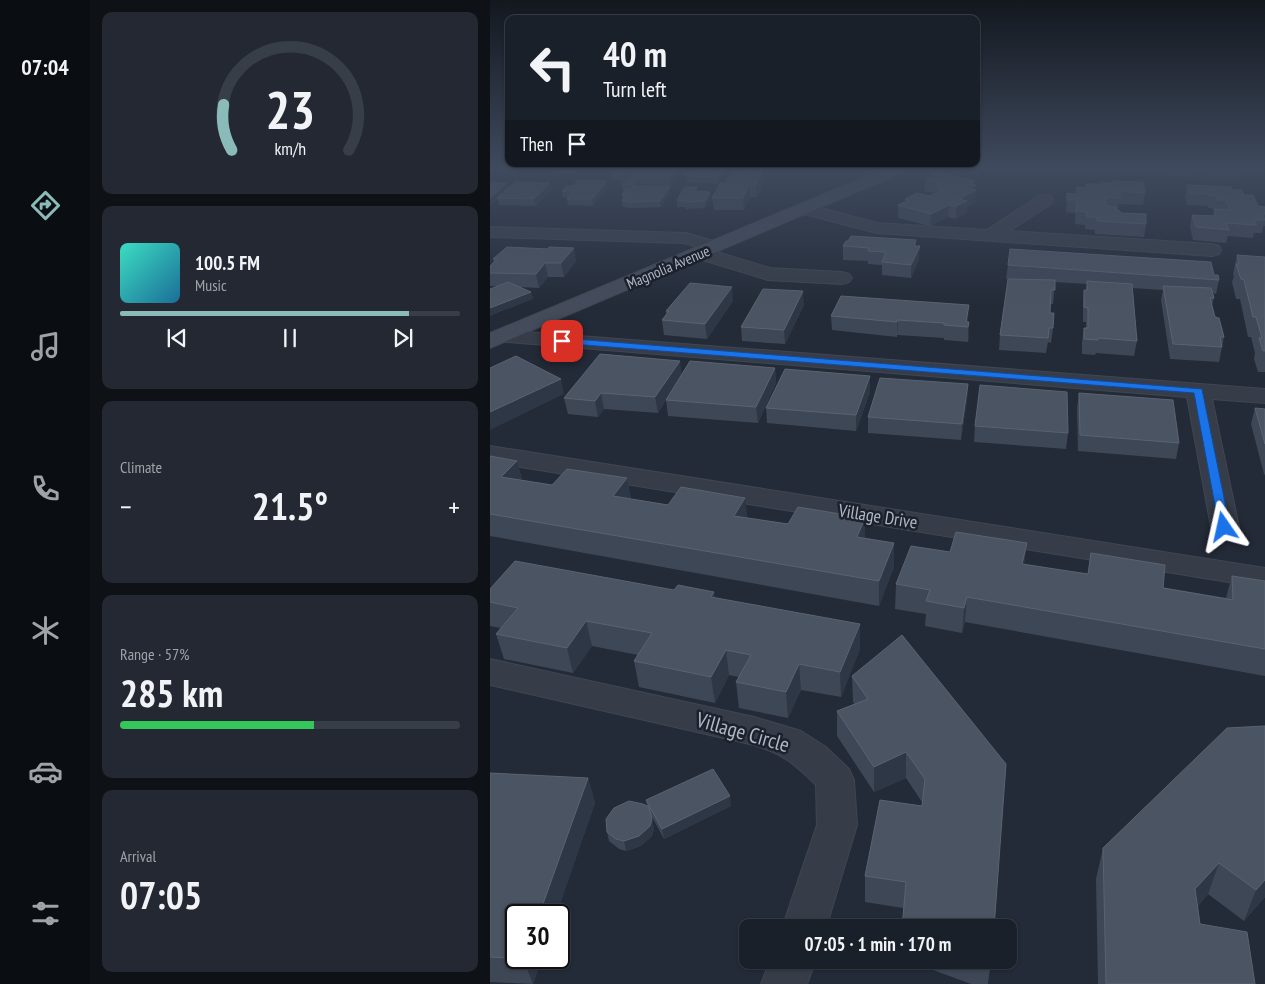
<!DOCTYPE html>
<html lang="en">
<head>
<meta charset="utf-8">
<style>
  body { margin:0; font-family:"PT Sans Narrow",sans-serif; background:#232832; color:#f1f3f6; height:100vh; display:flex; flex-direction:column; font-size:19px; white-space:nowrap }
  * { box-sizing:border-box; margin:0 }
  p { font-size:16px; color:#9fa3a8 }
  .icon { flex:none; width:28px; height:28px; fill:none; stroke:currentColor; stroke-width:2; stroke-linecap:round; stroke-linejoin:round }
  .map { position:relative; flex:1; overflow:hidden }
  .panel { display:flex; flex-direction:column; gap:12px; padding:12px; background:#0e1217; width:400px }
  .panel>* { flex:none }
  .guide { position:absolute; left:15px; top:15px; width:475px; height:152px; border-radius:10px; box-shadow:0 1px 4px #0004,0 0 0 1px #383e47; background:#1a202a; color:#f1f3f6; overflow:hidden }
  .speed { position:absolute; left:15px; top:904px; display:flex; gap:10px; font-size:25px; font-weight:700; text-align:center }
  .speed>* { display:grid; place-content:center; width:65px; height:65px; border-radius:50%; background:#1a202a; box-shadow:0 1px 4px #0004,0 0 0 1px #383e47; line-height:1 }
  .speed .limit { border:2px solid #111; border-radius:8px; background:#fff; color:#111 }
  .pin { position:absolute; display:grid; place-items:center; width:42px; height:42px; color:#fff; margin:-21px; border-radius:10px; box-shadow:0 2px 8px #0006 }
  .me { position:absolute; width:55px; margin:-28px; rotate:349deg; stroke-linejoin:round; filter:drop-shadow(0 0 4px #0008) }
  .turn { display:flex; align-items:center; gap:18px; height:105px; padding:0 15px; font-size:22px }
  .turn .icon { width:65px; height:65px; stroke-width:2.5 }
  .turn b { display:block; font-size:35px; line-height:42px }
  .then { display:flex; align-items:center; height:48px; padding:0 15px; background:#0003; gap:10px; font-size:19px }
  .big { font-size:38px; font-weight:700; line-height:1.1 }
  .panel .tile { flex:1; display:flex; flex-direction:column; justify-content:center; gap:8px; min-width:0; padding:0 18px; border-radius:10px; background:#232832 }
  .panel .dial { align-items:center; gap:0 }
  .dial svg { height:130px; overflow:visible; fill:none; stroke:#383e47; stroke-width:7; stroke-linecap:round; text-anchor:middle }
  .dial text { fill:#f1f3f6; stroke:none }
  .song { display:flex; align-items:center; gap:15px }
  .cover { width:60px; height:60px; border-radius:8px; background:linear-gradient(135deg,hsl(170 70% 55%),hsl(200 70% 35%)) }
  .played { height:5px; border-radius:2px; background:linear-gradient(90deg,#8bbbb9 85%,#383e47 85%) }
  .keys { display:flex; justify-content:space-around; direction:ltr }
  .heat { display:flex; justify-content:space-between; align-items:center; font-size:28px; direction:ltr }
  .charge { height:8px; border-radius:4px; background:linear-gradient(90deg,#34c759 57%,#383e47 0) }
  .trip { position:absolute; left:249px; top:919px; width:278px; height:50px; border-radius:10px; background:#1a202a; box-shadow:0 1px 4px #0004,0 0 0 1px #383e47; font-weight:700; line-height:50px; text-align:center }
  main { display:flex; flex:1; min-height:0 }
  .dock { display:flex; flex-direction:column; width:90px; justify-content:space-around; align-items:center; background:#0a0d11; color:#9fa3a8 }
  .dock .icon { width:35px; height:35px }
  .dock .current { color:#8bbbb9 }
  .dock b { font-size:22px; color:#f1f3f6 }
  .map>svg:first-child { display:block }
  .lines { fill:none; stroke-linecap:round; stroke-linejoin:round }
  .service-casing { stroke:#3f4651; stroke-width:2 }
  .minor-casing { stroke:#3f4651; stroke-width:2 }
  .tertiary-casing { stroke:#3f4651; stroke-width:2 }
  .secondary-casing { stroke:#3f4651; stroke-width:2 }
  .service { fill:#363d48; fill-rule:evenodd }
  .minor { fill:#363d48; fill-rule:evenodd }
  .tertiary { fill:#363d48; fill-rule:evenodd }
  .secondary { fill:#444c5b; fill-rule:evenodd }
  .wall { fill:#3e4756 }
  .shaded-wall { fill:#2e3745 }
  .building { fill:#4a5462; stroke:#5a6371 }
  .route { fill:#1a73e8; stroke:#114b97 }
  .labels { text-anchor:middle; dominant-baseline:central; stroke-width:5; stroke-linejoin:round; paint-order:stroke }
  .far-street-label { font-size:15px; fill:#b1b8c4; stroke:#1b222d }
  .street-label { font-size:18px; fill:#b1b8c4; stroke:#1b222d }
  .near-street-label { font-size:21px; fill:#b1b8c4; stroke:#1b222d }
</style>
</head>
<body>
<main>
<nav class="dock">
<b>07:04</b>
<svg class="icon current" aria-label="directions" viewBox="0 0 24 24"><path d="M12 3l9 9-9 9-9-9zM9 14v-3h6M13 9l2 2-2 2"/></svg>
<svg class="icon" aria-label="music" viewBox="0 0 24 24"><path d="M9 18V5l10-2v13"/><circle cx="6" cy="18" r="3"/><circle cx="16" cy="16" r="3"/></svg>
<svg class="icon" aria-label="phone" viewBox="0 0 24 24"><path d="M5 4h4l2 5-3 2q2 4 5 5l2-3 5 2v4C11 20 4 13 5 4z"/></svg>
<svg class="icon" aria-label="climate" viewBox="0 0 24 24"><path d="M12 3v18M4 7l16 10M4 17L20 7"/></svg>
<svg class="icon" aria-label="car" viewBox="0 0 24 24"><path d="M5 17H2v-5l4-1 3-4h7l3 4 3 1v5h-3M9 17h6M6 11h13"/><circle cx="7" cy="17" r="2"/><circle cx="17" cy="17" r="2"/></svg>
<svg class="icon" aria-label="filters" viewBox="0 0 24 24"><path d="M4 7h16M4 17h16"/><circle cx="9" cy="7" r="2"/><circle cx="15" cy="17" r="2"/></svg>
</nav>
<section class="panel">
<div class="tile dial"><svg viewBox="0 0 100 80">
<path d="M14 69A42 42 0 1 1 86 69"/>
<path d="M14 69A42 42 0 0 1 9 41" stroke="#8bbbb9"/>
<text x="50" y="56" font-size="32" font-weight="700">23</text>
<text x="50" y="72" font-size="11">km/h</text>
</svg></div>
<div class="tile">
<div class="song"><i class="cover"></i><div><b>100.5 FM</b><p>Music</p></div></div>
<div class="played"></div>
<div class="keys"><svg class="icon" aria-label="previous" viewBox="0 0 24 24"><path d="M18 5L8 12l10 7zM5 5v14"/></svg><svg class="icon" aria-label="pause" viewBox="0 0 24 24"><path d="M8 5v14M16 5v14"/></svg><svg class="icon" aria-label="next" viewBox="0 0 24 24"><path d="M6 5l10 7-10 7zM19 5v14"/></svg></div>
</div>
<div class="tile"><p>Climate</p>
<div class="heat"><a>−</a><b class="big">21.5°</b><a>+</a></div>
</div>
<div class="tile"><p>Range · 57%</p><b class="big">285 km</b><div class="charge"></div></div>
<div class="tile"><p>Arrival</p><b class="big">07:05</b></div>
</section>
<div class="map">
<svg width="775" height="984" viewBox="0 0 775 984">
  <rect width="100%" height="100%" fill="#232b38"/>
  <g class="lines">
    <g class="service-casing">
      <path id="service" d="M614,168H677L746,173L752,176L746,179L619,171Z"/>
    </g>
    <g class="minor-casing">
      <path id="minor" d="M555,195L561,196L563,200L561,204L519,231L722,244L729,246L731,250L729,254L722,256L387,233L310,213L308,209L310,205L316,204L387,223L497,230L549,196Z
        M210,247L280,268L352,272L359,274L362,278L359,282L352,284L278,280L203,257L201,253L203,249Z
        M13,330L775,389V403L722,399L749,527L745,533L735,536L725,533L721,527L697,397L5,341L2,336L5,331Z
        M0,446L775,568V588L0,462Z
        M0,659L264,717L311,731L336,747L359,769L364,780L367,825L336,928H292L327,825L326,785C305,764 293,754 264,745L0,685Z
        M280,960H326L317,984H271Z"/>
    </g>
    <g class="tertiary-casing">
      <path id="tertiary" d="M0,227L196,233L230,243L233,247L230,251L224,252L194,243L0,237Z"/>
    </g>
    <g class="secondary-casing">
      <path id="secondary" d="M397,168H418L416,171L0,348V333Z"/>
    </g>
    <use href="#service" class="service"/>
    <use href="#minor" class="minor"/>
    <use href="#tertiary" class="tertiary"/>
    <use href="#secondary" class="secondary"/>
  </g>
  <path class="wall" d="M0,168H15L11,171H0Z
    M64,168H92L87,173H65Z
    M126,168H144L136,180H123L122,173Z
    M249,168H267V171L273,183L267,197H260L254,210H224L222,198L249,171Z
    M144,170L188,175L181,185L150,184L148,186H180V193L171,207L141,208L133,207L132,195L135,191H133L132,185Z
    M236,170L228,184L197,182L196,176Z
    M435,179L486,185L485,203L477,207V213L466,219L458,217L440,226L408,218V205L415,202V199L439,196L445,193L434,191Z
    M117,181L118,187L103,206L78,205L77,199L78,198L73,197L72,191L83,186Z
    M622,181L655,193L653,205L629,204L628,210L631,213L656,224L654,237L605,234V230L595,229V225L585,224V213L576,212L577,193L586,194L587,187L596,188L610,184L622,183Z
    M17,183L18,188L60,183L62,189L46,206L9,205L7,199L0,206Z
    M697,185L743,190L754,195L768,206L775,207V226H773L772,233H764L763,238L738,236L736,243L703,240L700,227L702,215L723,216L724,210L723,208H718V206L697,205L695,197Z
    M207,187V191L220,192L221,198L215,208L196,209L195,207H187V200Z
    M426,240V246L429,259L421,278L392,275V265L378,264V261L353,260V246Z
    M747,255L775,257V372H768L764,359L765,353L761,337H758L750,299H746L742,282L744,276L743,274Z
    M3,259L86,261L74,277H58L49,288L30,287L41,292L43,299L7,286H0V266L4,262Z
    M518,265L724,275L729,280L726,294L723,293L724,298L722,305L725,317L734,337L729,362L680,359L671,300L673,290L642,288L647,341L644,356L606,353L605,355L592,354V342L594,328H596V322H593V304L594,290H596L597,284L565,282L563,304H560V313L563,328L561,343L558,342L556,353L509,350L510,335L518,279H516Z
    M243,301L217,339L174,335L172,320L176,315V311Z
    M314,305L295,344L252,341L251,327Z
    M341,316L478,320V322H479V337L478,342L454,340V338L407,335V337L342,330Z
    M285,368L286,383L268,423L178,416L176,400L168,413L114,409L108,417L78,414L74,398L192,374Z
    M478,384L477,400L471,440L378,433V417Z
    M380,392L366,431L277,423L276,408Z
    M589,393L689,443L686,459L588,451L587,409Z
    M765,408L775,409V475L774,474L761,424Z
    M485,426L578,433L576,449L484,442Z
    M0,456L27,461L32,480L62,485L137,478L141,499L298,524L375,518V538L404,543V567L389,606L0,536Z
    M535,564L736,598L742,576L775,581V676L475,622L472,633L435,626L436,614L405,609L406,584Z
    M0,589L225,598L370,649L351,697L311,690L298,718L249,708L246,682L249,677L239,675L225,703L149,687L144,661L148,655L102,646L83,673L14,659L6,634L11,628L0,626Z
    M362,676L516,764L413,908L375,902V876L432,806V802L416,778L384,792L347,736V711L364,704L363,701Z
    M775,726V897L754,921L718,894L708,906L710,924L765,984H608L606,879L613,848Z
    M0,773L98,778L105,803L66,915H26V958H52L43,984L0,982Z
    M156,800L241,806L174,839L161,815L164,829L162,836L151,846L136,851L129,849L119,841L117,832L157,806Z
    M416,960H501L498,984H481Z"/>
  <path class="shaded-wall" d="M86,168H92L87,173Z
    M139,168H144L136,180L135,174Z
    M233,168H236V170L228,184V178Z
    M187,169L188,175L181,185L180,178Z
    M272,171L273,183L267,197L266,185Z
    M149,178L150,184L144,192L143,185Z
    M117,181L118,187L103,206L102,199Z
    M485,181L484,186L486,185L485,203L477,207V213L466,219V206L469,199L480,183Z
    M17,183L18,189L0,206V198Z
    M60,183L62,189L46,206L44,199Z
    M259,185L260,197L254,210L253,198Z
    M180,186V193L171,207L170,201Z
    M220,192L221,198L215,208V201Z
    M459,205L458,217L440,226L441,214Z
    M426,240V254L430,246L429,259L421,278V265L424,246Z
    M84,248L86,261L74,277L71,263Z
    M55,263L58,277L49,288L46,274Z
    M242,287L243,301L217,339L215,324Z
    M313,291L314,305L295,344L294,330Z
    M41,292L43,299L0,316V308Z
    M479,305L478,320L477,327L476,322Z
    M408,320L407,335V337V322Z
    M479,322V337L478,342V327Z
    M190,361L192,376L168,413L165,397Z
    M285,368L286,383L268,423L266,407Z
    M380,376V392L366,431V415Z
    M71,379L74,394L0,430V412Z
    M478,384L477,400L471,440L472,424Z
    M111,393L114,409L108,417L105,401Z
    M27,461L33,484L11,477Z
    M137,478L141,501L123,496Z
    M255,498L258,521L244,516Z
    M375,518V541L367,537Z
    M404,543V567L389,606V581Z
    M537,543L534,567L532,564Z
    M224,592L227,616L221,597Z
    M477,597L475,622L472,633L474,608Z
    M96,621L102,646L83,673L77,648Z
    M370,624V649L351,697L350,672Z
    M236,650L239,675L225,703L221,677Z
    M309,664L311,690L298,718L296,692Z
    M416,752V778L384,792V767Z
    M98,778L105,803L66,915H49Z
    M240,796L241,806L174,839L172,829Z
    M162,819L164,829L162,836L151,846L136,851L134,841Z
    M729,863L718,894L695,920L705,889Z
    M775,880V897L754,921L766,890Z
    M33,958H52L43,984L33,959Z"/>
  <path class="building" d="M126,168H139L135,174L122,173Z
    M201,168H233L228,178L196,176Z
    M187,169L180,178H149L143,185H132L144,170Z
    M242,171H272L266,185H259L253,198H222L230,183H236Z
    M448,172L485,181L480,183L486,185L479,189L486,190L469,199L477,201L466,206L459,205L441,214L408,205L419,200L415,199L427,193L439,196L453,190L446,188L451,185L447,184L451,183L435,179Z
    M88,180L117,181L102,199H77L83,191H72L77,186H83Z
    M622,181L653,182L655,193L630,191V198L616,197V206L626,207V210L630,211L631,213L656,214V224L607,221V217H597V212L586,211L587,200H577V193L587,194V187L596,188V184H610V182L623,183Z
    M0,182L17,183L0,198Z
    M25,182L60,183L44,199L7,198Z
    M697,185L741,187L743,190H752L754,195H763L768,206L775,207V214L771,213L775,220H764L766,225L736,223L739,230L706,227L702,215L726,216L724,209L740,210L736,200H727L726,196H720V194L699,193Z
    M143,186H180L170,201L140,202L132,201L136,195H132L137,188L141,189Z
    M195,187H207L204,191L220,192L215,201L195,202L196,201L187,200Z
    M361,236L426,240L424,246H430L421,265L392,262L396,252L378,251L379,248L353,246L356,241H358Z
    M17,247L58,249L59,247L84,248L71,263H55L46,274L0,273V266L7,259H3Z
    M520,249L721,262L724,275H728L729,280L518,265Z
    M747,255L775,257V351H773L769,338H772L766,317H763L754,280L751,279L746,264H749Z
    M518,279L565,280V290H561L560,313H564L563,328H559L558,338L510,335Z
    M597,281L642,284L647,341L608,338V340L594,339V328H598V308L594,307V290H597Z
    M18,282L41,292L0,308V289Z
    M200,283L242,287L215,324L172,320L179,311H176Z
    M673,286L721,288L724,298H720L725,317L729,318L734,337H730L732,347L683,344Z
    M273,289L313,291L294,330L251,327Z
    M351,296L479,305L476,322H479L478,327L454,325V323L408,320L407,322L341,316Z
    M110,354L190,361L165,397L111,393L105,401L74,398Z
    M26,356L71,379L0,412V368Z
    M200,361L285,368L266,407L176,400Z
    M295,369L380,376L366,415L276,408Z
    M390,378L478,384L472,424L378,417Z
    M490,385L577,392L578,433L485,426Z
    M589,393L683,400L689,443L590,435Z
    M765,408L775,409V444Z
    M0,456L27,461L11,477L62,485L77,469L137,478L123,496L178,505L191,487L255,498L244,516L298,524L308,507L375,518L367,537L404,543L389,581L0,514Z
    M466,532L537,543L532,564L598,574L601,553L675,565L673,588L743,600L742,576L775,581V649L477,597L474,608L436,601L440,590L406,584L421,546L460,552Z
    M25,561L184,590L188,585L224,592L221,597L370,624L350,672L309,664L296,692L246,682L261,655L236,650L221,677L144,661L162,633L96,621L77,648L6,634L28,608L0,602V589Z
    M412,635L516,764L504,928H412L416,882L375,876L390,800L432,806L435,779L416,752L384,767L347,711L378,699L362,676Z
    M775,726V880L766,890L729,863L705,889L710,924L757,932L765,984H616L613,848L737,728Z
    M223,769L240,796L172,829L156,800Z
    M0,773L98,778L49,915H26V958H33V959L0,957Z
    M139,801L153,804L159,807L162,819L160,826L149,836L134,841L126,839L117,832L116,819L124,808Z
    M487,960H501V965Z"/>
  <linearGradient id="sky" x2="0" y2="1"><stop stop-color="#13181f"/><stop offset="0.55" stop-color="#3f4a5e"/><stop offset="1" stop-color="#3f4a5e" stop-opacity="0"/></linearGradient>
  <rect width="775" height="306" fill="url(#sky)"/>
  <path class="route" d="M72,338L712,389L740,527L734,531L729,527L704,393L69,343V339Z"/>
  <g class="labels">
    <g class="far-street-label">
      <text transform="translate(178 267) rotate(-23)">Magnolia Avenue</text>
    </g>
    <g class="street-label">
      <text transform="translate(388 516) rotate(9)">Village Drive</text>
    </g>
    <g class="near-street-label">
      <text transform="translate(253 732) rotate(16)">Village Circle</text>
    </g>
  </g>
</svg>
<div class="speed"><div class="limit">30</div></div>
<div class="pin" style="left:72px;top:341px;background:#d93025"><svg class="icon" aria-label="arrive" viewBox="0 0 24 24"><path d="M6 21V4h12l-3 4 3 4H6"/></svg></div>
<svg class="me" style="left:734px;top:527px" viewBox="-20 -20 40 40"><path d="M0-17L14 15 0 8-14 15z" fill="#1a73e8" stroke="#fff" stroke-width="4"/></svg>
<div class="trip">07:05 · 1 min · 170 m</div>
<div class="guide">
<div class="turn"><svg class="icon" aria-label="left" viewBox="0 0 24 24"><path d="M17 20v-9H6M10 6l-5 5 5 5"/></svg><div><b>40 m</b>Turn left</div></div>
<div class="then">Then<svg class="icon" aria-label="arrive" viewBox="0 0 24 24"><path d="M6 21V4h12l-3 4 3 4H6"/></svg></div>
</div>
</div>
</main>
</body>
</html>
